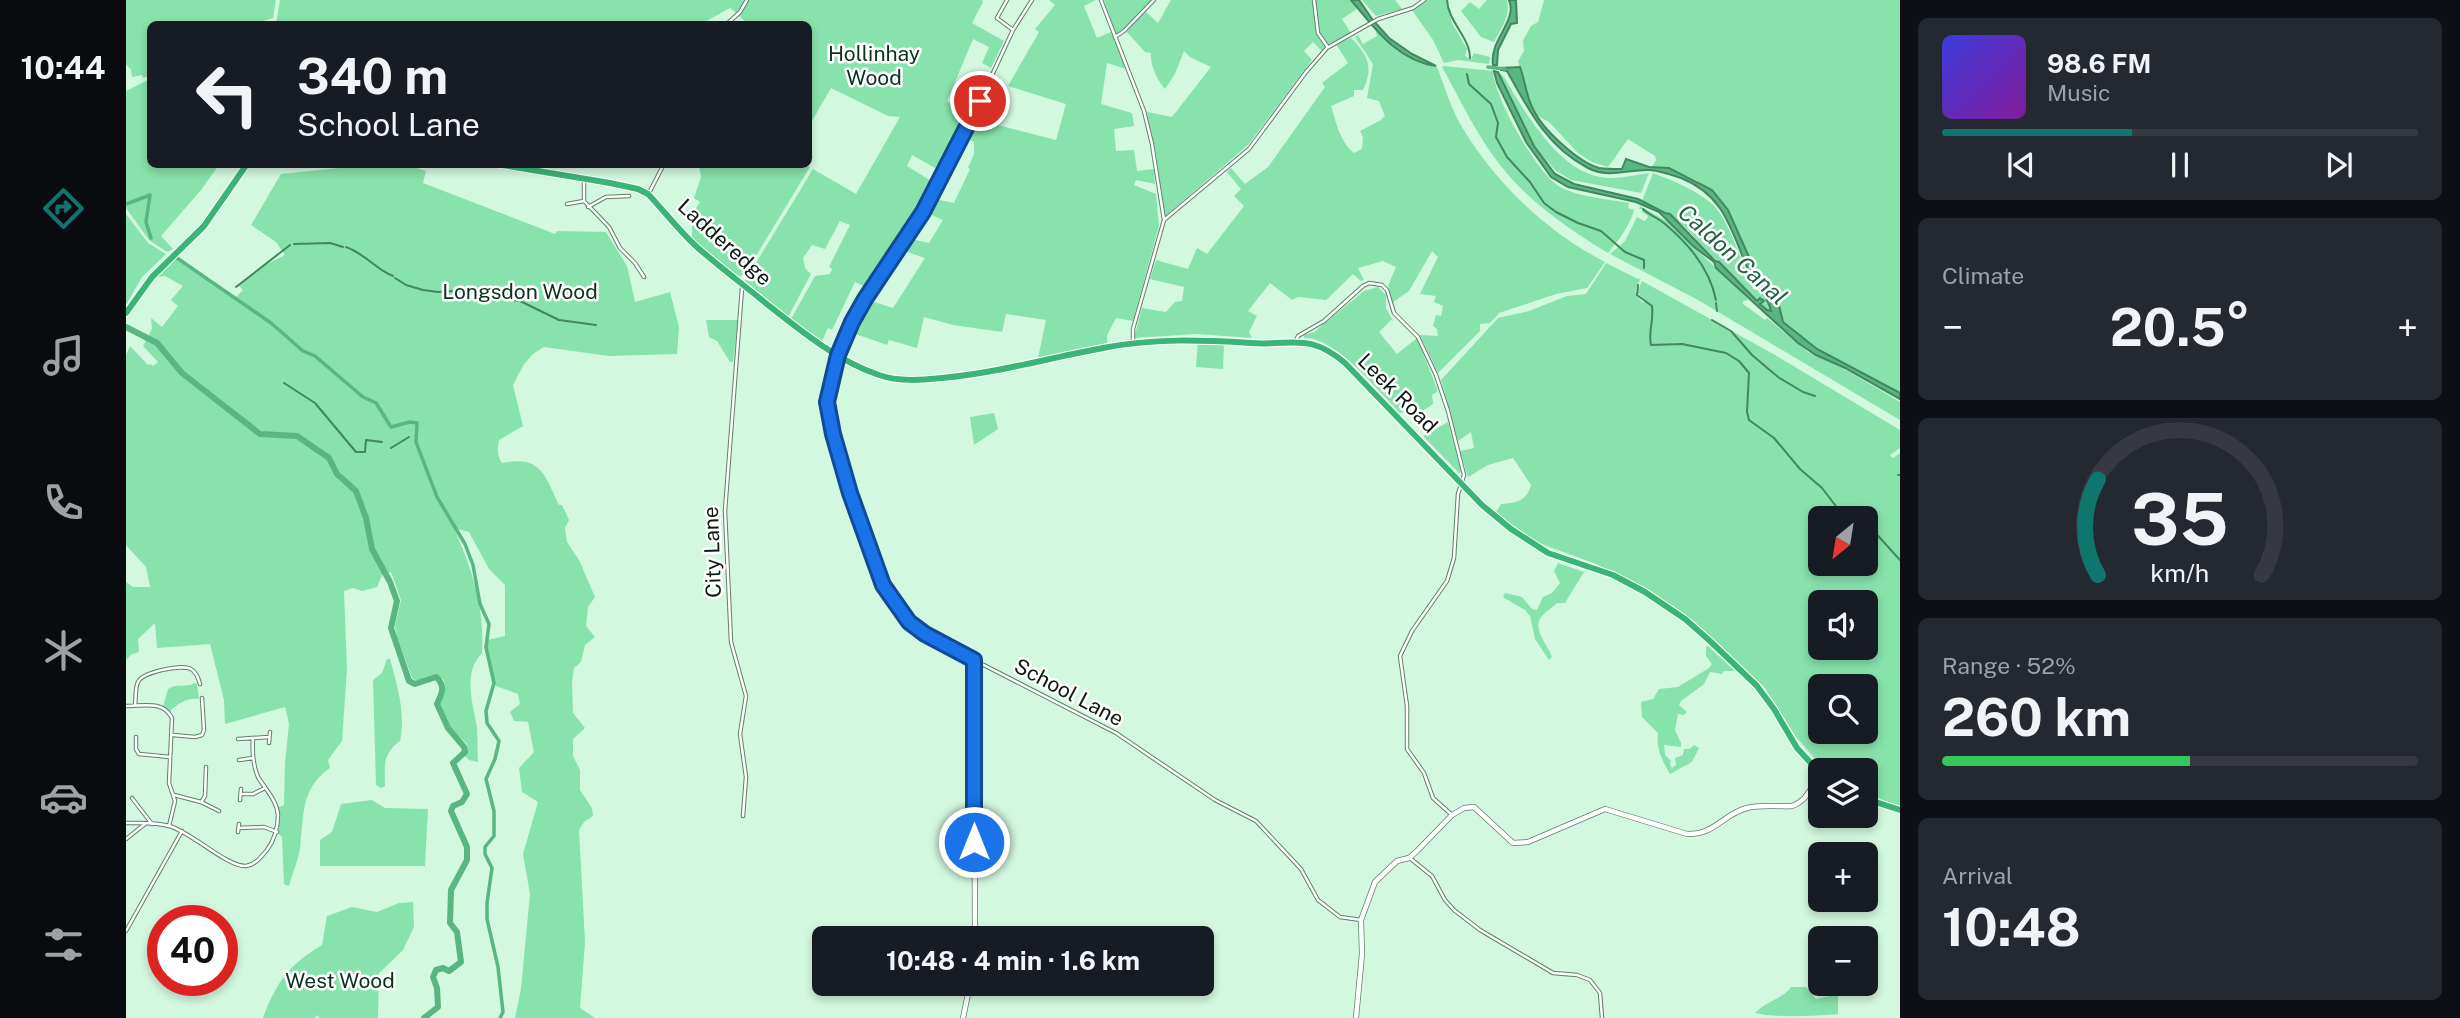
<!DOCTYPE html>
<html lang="en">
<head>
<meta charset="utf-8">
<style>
  body { margin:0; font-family:"Public Sans",sans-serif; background:#242831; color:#f1f3f6; height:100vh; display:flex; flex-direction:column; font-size:26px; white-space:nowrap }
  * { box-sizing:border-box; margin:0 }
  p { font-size:23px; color:#9ea1a6 }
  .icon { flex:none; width:38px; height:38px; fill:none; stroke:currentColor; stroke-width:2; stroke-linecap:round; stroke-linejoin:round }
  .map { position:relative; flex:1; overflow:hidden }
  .sheet { display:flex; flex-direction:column; gap:18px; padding:18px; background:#0d0f14; width:560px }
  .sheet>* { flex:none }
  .guide { position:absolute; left:21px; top:21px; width:665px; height:147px; border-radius:10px; box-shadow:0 4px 10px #0003; background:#171b24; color:#f1f3f6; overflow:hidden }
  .needle { width:46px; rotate:210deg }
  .buttons { position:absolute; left:1682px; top:506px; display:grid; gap:14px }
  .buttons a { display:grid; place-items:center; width:70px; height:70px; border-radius:10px; background:#171b24; box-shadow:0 4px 10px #0003; font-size:35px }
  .speed { position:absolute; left:21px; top:905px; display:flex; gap:14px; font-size:35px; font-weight:700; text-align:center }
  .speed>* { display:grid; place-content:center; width:91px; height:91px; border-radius:50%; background:#171b24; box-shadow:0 4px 10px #0003; line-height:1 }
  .speed .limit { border:10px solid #d22; background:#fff; color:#111 }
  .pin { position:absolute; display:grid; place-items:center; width:60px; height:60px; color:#fff; margin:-30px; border:4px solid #fff; border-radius:50%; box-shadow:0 2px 7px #0007 }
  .me { position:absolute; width:77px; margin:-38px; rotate:0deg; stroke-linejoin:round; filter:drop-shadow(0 0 5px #0008) }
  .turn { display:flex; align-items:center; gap:24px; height:147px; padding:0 35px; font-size:32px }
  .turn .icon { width:91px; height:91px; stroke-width:2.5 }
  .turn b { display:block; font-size:49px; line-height:60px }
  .big { font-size:52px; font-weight:700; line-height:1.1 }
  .sheet .tile { flex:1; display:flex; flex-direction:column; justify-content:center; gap:10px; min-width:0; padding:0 24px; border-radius:10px; background:#242831 }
  .sheet .dial { align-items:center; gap:0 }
  .dial svg { height:182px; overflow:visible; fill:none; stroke:#363941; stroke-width:7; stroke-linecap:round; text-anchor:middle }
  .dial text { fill:#f1f3f6; stroke:none }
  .song { display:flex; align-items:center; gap:21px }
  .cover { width:84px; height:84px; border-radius:10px; background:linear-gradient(135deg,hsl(240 70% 55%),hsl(290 70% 35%)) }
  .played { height:7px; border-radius:4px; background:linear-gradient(90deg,#0f766e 40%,#363941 40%) }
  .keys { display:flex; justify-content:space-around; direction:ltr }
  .heat { display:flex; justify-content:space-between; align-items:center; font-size:38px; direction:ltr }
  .charge { height:10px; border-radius:5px; background:linear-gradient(90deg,#34c759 52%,#363941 0) }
  .trip { position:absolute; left:686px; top:926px; width:402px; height:70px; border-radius:10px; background:#171b24; box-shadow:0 4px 10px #0003; font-weight:700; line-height:70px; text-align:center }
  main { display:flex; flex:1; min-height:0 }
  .tab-bar { display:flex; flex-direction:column; width:126px; justify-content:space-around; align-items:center; background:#090b0e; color:#9ea1a6 }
  .tab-bar .icon { width:49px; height:49px }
  .tab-bar .on { color:#0f766e }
  .tab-bar b { font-size:32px; color:#f1f3f6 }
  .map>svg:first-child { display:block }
  .green { fill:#87e2ab; fill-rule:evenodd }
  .water { fill:#59b681; stroke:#42875f; stroke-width:2 }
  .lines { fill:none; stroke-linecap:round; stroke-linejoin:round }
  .stream { stroke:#42875f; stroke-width:2 }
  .canal { stroke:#59b681; stroke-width:3.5 }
  .river { stroke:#59b681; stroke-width:6 }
  .street-casing { stroke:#5e7f6a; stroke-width:4.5 }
  .secondary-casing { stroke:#5e7f6a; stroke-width:6 }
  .highway-casing { stroke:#fff; stroke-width:8 }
  .street { stroke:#fff; stroke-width:2.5 }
  .secondary { stroke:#fff; stroke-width:4.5 }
  .highway { stroke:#39b576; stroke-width:6 }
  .route-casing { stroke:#114b97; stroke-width:18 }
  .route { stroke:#1a73e8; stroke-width:12 }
  .labels { text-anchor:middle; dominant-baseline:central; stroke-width:5; stroke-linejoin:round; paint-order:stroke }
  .park-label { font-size:21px; fill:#08321d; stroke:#fff }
  .street-label { font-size:21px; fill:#0c1911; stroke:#fff }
  .water-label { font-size:23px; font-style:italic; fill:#1e623e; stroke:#fff }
</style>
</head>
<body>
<main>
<nav class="tab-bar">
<b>10:44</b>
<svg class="icon on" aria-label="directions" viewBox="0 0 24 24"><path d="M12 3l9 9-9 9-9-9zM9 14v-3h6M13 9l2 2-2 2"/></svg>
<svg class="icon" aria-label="music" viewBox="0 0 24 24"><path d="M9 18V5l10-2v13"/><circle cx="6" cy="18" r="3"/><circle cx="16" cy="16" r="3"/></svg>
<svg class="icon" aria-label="phone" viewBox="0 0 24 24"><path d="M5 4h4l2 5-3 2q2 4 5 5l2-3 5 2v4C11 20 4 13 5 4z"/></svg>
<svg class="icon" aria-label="climate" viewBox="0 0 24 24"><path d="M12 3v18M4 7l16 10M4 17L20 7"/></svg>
<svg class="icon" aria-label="car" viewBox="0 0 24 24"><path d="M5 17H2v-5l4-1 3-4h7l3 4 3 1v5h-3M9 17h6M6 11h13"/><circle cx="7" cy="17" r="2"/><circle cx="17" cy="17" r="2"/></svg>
<svg class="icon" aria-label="filters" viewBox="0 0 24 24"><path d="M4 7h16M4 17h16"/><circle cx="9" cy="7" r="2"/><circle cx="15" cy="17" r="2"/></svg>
</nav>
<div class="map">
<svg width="1774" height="1018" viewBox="0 0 1774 1018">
  <rect width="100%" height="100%" fill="#d3f8e0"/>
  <path class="green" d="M0,0H150L147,18L127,24H24V76L17,78L16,75L6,77L5,70L0,64Z
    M154,0H620L610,13L604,8L575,24H150Z
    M623,0H856L857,2L846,23L878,41L865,68L856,63L863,47L847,39L821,101L844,117L816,172L786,155L781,166L810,184L783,230L742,288L729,282L706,330L702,328L696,341L665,319L689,276L704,274L706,269L703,267L724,225L714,221L699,249L686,245L677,258L679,268L685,274L662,317L619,281L687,169L730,194L774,117L762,116L705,88L683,126L682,24H622L612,15Z
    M923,0H970L958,6L971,38L985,32L1000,69L981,63L975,104L1006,113L1008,126L988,129L990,151L1008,150L1011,171L1028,169L1029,184L1010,180L1008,185L1030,194L1033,226L1007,321L990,318L981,335V343L912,358L920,320L880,314L876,332L827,325L798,317L791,348L763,340L761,345L724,332L742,300L767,308L799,258L776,250L785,239L803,243L817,220L801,213L808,199L828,203L844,169L842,168L848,154V142L839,138L848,119L930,140L940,104L882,86L913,32L909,29L929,5Z
    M978,0H1027L999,29L990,34Z
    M1045,0H1187L1191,32L1199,46L1196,51L1187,42L1178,51L1186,60L1122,145L1039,216L1029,148L1021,112L1046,117L1085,67L1064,57L1058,51L1049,74L1039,89C1032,82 1023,63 1025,53L1019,52L1000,31L1019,11L1032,23Z
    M1189,0H1225L1232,8L1216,19L1225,33L1201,45L1193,30Z
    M1236,0H1269L1276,9L1250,16Z
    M1300,0H1320L1326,23L1341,49L1339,56L1345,59L1348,53L1364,57L1363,64L1332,60L1318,63L1307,40L1286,10Z
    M1361,0H1381C1385,15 1375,29 1368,42L1355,37L1335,11L1344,2L1353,9Z
    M1418,0H1774V393L1691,349L1662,327L1656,319L1653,305L1640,292L1632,277L1602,210L1570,180L1543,168L1526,167L1530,160L1529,156L1502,139L1482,167L1466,162L1452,153L1423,122L1410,115L1403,101L1392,61L1398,51L1397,41L1400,35L1405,26L1412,22Z
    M1248,24C1268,51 1281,57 1311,67C1318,85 1324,105 1333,122C1368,182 1418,230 1479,262L1461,288L1430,294L1373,313L1364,323L1354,324V331L1312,373L1294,335L1312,336L1311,329L1307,326L1310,315L1315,316L1317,306L1308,302L1310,296L1294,294L1312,257L1306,251L1283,291L1267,302L1262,286L1270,267L1257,261L1232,268L1238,280L1235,281L1227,274L1200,300L1172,297L1166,300L1144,283L1122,311L1131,316L1123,332L1126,338L1070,334L1008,338L1016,308L1040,312L1049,302L1056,301L1058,287L1024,279L1030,260L1062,269L1071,248L1081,254L1118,206L1108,196L1115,189L1101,172L1105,168L1119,184L1142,167L1199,87L1196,83L1222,63L1210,44L1225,38C1242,55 1248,67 1237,90H1228V96L1205,106C1210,122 1214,142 1228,153L1236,149L1237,137L1234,131L1255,120L1259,116L1253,101L1241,98L1247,64L1229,37L1232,35L1237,44L1251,36Z
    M1318,66L1367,71C1368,97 1411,174 1434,187C1453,197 1481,199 1503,203L1502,208L1508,210C1503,228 1493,239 1482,253C1441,228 1400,200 1371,161C1349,132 1334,99 1316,67Z
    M1372,72L1378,77C1398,111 1432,170 1474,177C1490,180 1508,175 1523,173L1515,193L1445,180L1429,170L1408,146Z
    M24,79V164L93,165L75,190L35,236L47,249L41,252L23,240L0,208V91Z
    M679,164L684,167L619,274L614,276L610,275L566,239V214L574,202L568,198L575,177L573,166Z
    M242,165H281L300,171L297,183L429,234L431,231L480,232L501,266L509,302L544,292L553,327L551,354L483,356L418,347L407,354L398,364L387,385L397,426L373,440C371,449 371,455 376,463C415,455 418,474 433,505H436L443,520L439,528L441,542L453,560L469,597L462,607L460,626L469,637L459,645L455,662L448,668L446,682L447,713L459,728L447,739V756L454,770V790L466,808L467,816L458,822L453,830L459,942L454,1008L469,1018H389L395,989L404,894L397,854L412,802L396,792L393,768L408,752L402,722L388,721L384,712L394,704L392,694L370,686C363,670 359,657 362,640L379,636V585L363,569L343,532L328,528C346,570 359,607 356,653C336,674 347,702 351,728C352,739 351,751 352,762L343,760L338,755L341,749V744L325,728L313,705L319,688L318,680L312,676L291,681L286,678L271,637L269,626L275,600L265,572L256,575L251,587L236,591L227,588L218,591L221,669L216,741L202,760L204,768C174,788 178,817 174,848C172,861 166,874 163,886L158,884L156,837L151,832V808L158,805L159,763L163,724L159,707L99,724L98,700L84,644L31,648L29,623L12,639L13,652L6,654L0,660V582L7,587H24L20,567L0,545V355L4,346L22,365L24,364L27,366L32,362L17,346L26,329L25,318L36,327L52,306L45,300L57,286L39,276L32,277L51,257L110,297L117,290L112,285L139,265L159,255L150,242L125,225L155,174Z
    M1527,173C1547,181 1569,189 1586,204C1602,217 1618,268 1627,289L1637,292L1645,308L1644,312L1576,249C1565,226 1538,211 1516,201Z
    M1514,206L1542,222L1621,298L1622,300L1617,301V304L1639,320L1641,318L1682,352L1722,371L1774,402V420L1572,300L1484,254L1499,241L1511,217L1518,221L1521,219L1522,216L1516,212V209H1513Z
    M0,214L22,243L40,254L16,277L0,305Z
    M1480,263L1512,279L1515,278C1509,289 1506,294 1517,302L1520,301L1511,292L1516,281L1649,355L1774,430V448L1764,455L1767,458L1774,453V807L1740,793V770L1697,768L1670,737L1639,688L1569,622L1523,590L1470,564L1410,542L1374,516L1370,512L1375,504C1390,503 1401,501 1405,485L1387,458L1362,465L1342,477L1334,451L1348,448L1345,432L1332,441L1315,380L1372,318L1403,311L1441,296L1460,294ZM1694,518H1740V564H1694ZM1694,602H1740V648H1694ZM1694,686H1740V732H1694Z
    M1252,287L1260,295V308L1267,321L1265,320L1253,332L1271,354L1291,338L1312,391L1306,395L1307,404L1295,412L1287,407L1275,413C1251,391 1211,337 1178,338V335L1188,332L1238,291Z
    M580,320H612L607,362H604L591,341L583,337Z
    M1072,341L1098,343L1097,369L1070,367Z
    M868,413L872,429L848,445L844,417Z
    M1322,422L1335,472L1333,473L1297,436Z
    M1432,563L1458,572L1439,603H1431C1426,608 1417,613 1414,619C1407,630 1423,647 1426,657L1423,660L1409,639L1404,616L1399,610L1377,597L1379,593L1396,597L1406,609L1411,610L1417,597L1426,593L1434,583L1428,571Z
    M1582,646L1609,671H1598L1596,674L1584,672L1578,684L1555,701L1553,705L1561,712L1558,715L1552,714L1549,730L1555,743V747L1538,745L1539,755L1545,761L1544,764L1546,768L1550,765L1549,758L1557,755L1558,749H1564L1568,745L1573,748L1566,762L1544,774C1536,760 1530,749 1532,733L1516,717L1515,702L1527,699L1533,689L1552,687L1583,668L1586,664L1580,656V647Z
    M261,659H264C271,685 280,714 274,741C256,754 259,765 259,786L255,788L250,785L247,680L256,673Z
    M69,683L71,684L73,699C61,697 51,704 43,712L37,707L42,689C51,683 60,688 69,683Z
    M246,800L259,808L302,809L299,866H194V840L206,832L215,804Z
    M287,902L288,927L277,950L253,973L252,1018H193L192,1015L188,1018H137C151,981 162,966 196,945L201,916L226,907L251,912L273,903Z
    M1665,987H1680L1690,999L1712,994V1014C1690,1016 1648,1018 1629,1013C1641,1000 1657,999 1665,987Z"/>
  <path class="water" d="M1225,0H1233L1246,19L1263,38L1286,54L1310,66C1271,61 1248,27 1225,0Z
    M1383,0H1390L1391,23L1385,24L1372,50L1371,65H1367C1363,40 1392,21 1383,0Z
    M1394,67C1399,80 1400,96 1407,109C1416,129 1452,162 1473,168C1480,169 1488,169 1496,169L1500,159L1523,167L1543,168L1586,190L1602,210L1632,277L1640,292L1653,305L1657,322L1691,349L1774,393V399L1719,368L1690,355L1672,343L1590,268L1588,262L1567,246L1533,212L1510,202L1442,187L1425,177L1400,142L1371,83L1368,71L1372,72L1408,146L1429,174L1448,184L1512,199L1539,213L1544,214L1589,261L1593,262L1631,301L1634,298L1638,301L1634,304L1641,310L1645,311C1642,296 1631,287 1624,274C1606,235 1601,196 1555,178C1546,175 1535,171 1524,170C1502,169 1483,179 1462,168C1421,147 1402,109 1381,71L1375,70V68Z"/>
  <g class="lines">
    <path class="stream" d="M1321,0C1322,22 1344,37 1344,58
      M1341,74L1343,84L1365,104L1372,123L1370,137L1381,157L1404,182L1418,203L1430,212L1452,223L1475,231L1499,252L1518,260V268
      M1517,209C1523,215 1532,218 1539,224C1563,244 1584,270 1590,300
      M168,244L204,243L217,247
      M220,247C240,254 250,270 267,276
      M269,278L280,285L297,290L312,292L327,291L394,301L433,320L470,325
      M1512,285L1511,295L1526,306C1528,320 1522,332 1525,345L1556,344L1600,353L1613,361L1623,373L1621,412L1623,420L1648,438L1674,469L1696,488L1719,518
      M110,287L164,245
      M1590,303L1591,311
      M1586,320L1605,331L1626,355L1652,377L1677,392L1689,396
      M158,383L189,403L230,452H239L240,440L256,442
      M265,448L283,437
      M1772,475H1774
      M1740,526L1745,528L1774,560"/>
    <path class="canal" d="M1362,67L1379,69
      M0,204L24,195L20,222L25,238
      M51,258L145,323L177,351L189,356L237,397L250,403L265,427L284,422L291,423L290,442L311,497L339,544L347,565L354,604L363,624L360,647L368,683L360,711L361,723L373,741L369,759L360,779L368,811V836L359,847V854L366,868L361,903V919L372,967L377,1012L374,1018"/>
    <path class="river" d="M0,327L31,343L56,373L134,434L171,436L203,458L211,474L230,491L240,518L246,549L264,582L271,601L265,628L283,681L289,684L310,677C320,686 316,693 311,704L322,728L338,747L339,752L327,763L341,794L336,802L327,806L325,811L341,847V860L325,890L324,923L331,932L335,962L323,971L317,968L310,970L307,977L311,988L312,1007L298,1018"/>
    <g class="street-casing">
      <path id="street" d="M881,0L871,18L887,30
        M975,0L1018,111L1026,144L1038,220L1007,329V343
        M1188,0L1192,33L1201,46
        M601,24L614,12L621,0
        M989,37L998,31L1028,0
        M458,179V201L483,227L494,248L509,263L518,277
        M523,193L538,164
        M441,204L458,201
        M462,207L480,197L503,196
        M1038,220L1123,149L1180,72L1201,48L1252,19L1287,8L1298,0
        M616,288L599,511L605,642L620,696L614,734L620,777L617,816
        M1170,341L1172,336L1198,321L1237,286L1243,283L1256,285L1261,290L1268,313L1292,337L1310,375L1322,411L1338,475L1332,494L1328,558L1321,581L1286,631L1274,656L1281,706V749L1298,773L1307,798L1326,815
        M712,355L739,299L798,212L854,101L887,30L906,0
        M848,660L990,733L1089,800L1130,821L1175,869L1192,900L1214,917L1235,920
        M9,705C10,698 9,688 12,682C16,672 56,664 65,669C71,673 72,678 74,684
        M0,706C17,706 37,700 46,718L43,783L49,801L43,826
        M47,735L69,737L76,735L78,730L76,698
        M10,737V749L13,754L44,757
        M112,739L143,737
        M143,743L144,732
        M113,760L127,758
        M117,794H127L139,788
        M48,795L75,802L93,811
        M6,798L26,824
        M114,800L115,789
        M76,801L79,796L80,767
        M0,823C14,823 30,822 43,826C64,831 101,867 120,866C129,865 135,857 141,850C149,839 152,829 152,815C151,800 139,789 132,777C127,765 126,752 127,739
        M113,828L138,827L151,832
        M112,832L113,824
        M0,839L19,824
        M1285,859L1306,876L1319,900L1328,910L1354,930L1427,973L1451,975L1464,980L1474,993L1476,1018
        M0,931L56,831"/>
    </g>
    <g class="secondary-casing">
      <path id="secondary" d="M712,355L702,391L703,418L725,493L757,585L783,622L799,634L848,660L849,938
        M837,1018L844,984
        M1230,1018L1236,954L1235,920L1249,882L1271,861L1283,858L1291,851L1326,815L1338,808L1348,807L1387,843L1402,842L1479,809L1561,834C1589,835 1597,814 1621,808C1635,804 1652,807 1666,806C1681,801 1685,787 1694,775"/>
    </g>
    <g class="highway-casing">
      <path id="highway" d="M370,164L484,183L512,189L522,194C539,212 554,232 572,248C595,268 619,286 642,305C676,332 712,361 753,375C773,382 796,380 816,378C871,373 923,358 977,348C1027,338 1075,340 1125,343C1166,346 1182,332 1219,363L1356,505L1385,529L1422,553L1487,575L1519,592L1559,619L1584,641L1631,686L1648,709L1671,748L1694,773
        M0,313L26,277L78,226L121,164
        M1740,799L1774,810"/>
    </g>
    <use href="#street" class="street"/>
    <use href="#secondary" class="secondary"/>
    <use href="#highway" class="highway"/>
  </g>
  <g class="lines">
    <g class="route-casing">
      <path id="route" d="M848,842V660L799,634L783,622L757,585L724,493L707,434L701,402L712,355L726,322L739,299L797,212L854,101"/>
    </g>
    <use href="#route" class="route"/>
  </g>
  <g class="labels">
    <g class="park-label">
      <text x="748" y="53">Hollinhay<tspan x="748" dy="24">Wood</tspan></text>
      <text x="394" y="291">Longsdon Wood</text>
      <text x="214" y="980">West Wood</text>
    </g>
    <g class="street-label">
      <text transform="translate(599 242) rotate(42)">Ladderedge</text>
      <text transform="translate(1272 393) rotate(45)">Leek Road</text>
      <text transform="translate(586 552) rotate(-92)">City Lane</text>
      <text transform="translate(943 692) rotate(28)">School Lane</text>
    </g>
    <g class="water-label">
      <text transform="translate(1607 254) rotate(42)">Caldon Canal</text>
    </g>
  </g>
</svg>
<div class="buttons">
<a><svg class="needle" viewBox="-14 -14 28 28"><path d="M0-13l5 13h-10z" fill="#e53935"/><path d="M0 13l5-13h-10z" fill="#9ea1a6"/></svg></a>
<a><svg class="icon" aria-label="sound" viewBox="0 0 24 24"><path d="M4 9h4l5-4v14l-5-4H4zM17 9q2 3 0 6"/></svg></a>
<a><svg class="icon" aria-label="search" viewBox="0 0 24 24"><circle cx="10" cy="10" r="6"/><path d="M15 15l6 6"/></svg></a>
<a><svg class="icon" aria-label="layers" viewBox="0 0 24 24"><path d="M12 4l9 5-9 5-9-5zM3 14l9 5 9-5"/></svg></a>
<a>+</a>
<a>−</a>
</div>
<div class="speed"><div class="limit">40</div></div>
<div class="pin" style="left:854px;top:101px;background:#d93025"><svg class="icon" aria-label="arrive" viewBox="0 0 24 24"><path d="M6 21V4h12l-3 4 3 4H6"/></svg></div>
<svg class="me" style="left:848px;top:842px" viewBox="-20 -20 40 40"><circle r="17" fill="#1a73e8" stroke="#fff" stroke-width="3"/><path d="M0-11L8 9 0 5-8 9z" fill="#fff"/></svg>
<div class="trip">10:48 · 4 min · 1.6 km</div>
<div class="guide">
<div class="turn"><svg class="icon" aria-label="left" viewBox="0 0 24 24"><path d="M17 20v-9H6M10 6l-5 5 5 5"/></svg><div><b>340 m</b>School Lane</div></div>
</div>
</div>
<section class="sheet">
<div class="tile">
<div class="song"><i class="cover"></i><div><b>98.6 FM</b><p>Music</p></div></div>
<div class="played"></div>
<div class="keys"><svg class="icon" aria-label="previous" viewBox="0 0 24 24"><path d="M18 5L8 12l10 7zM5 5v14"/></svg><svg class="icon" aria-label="pause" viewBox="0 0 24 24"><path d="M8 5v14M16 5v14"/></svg><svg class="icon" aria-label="next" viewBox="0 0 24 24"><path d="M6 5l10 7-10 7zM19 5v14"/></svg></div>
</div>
<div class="tile"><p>Climate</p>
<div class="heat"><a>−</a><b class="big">20.5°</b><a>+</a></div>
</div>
<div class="tile dial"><svg viewBox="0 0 100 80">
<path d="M14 69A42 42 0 1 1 86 69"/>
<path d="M14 69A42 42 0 0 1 14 27" stroke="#0f766e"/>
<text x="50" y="56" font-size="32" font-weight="700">35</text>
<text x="50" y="72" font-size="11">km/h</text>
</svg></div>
<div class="tile"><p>Range · 52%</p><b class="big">260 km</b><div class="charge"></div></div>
<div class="tile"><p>Arrival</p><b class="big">10:48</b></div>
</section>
</main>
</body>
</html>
